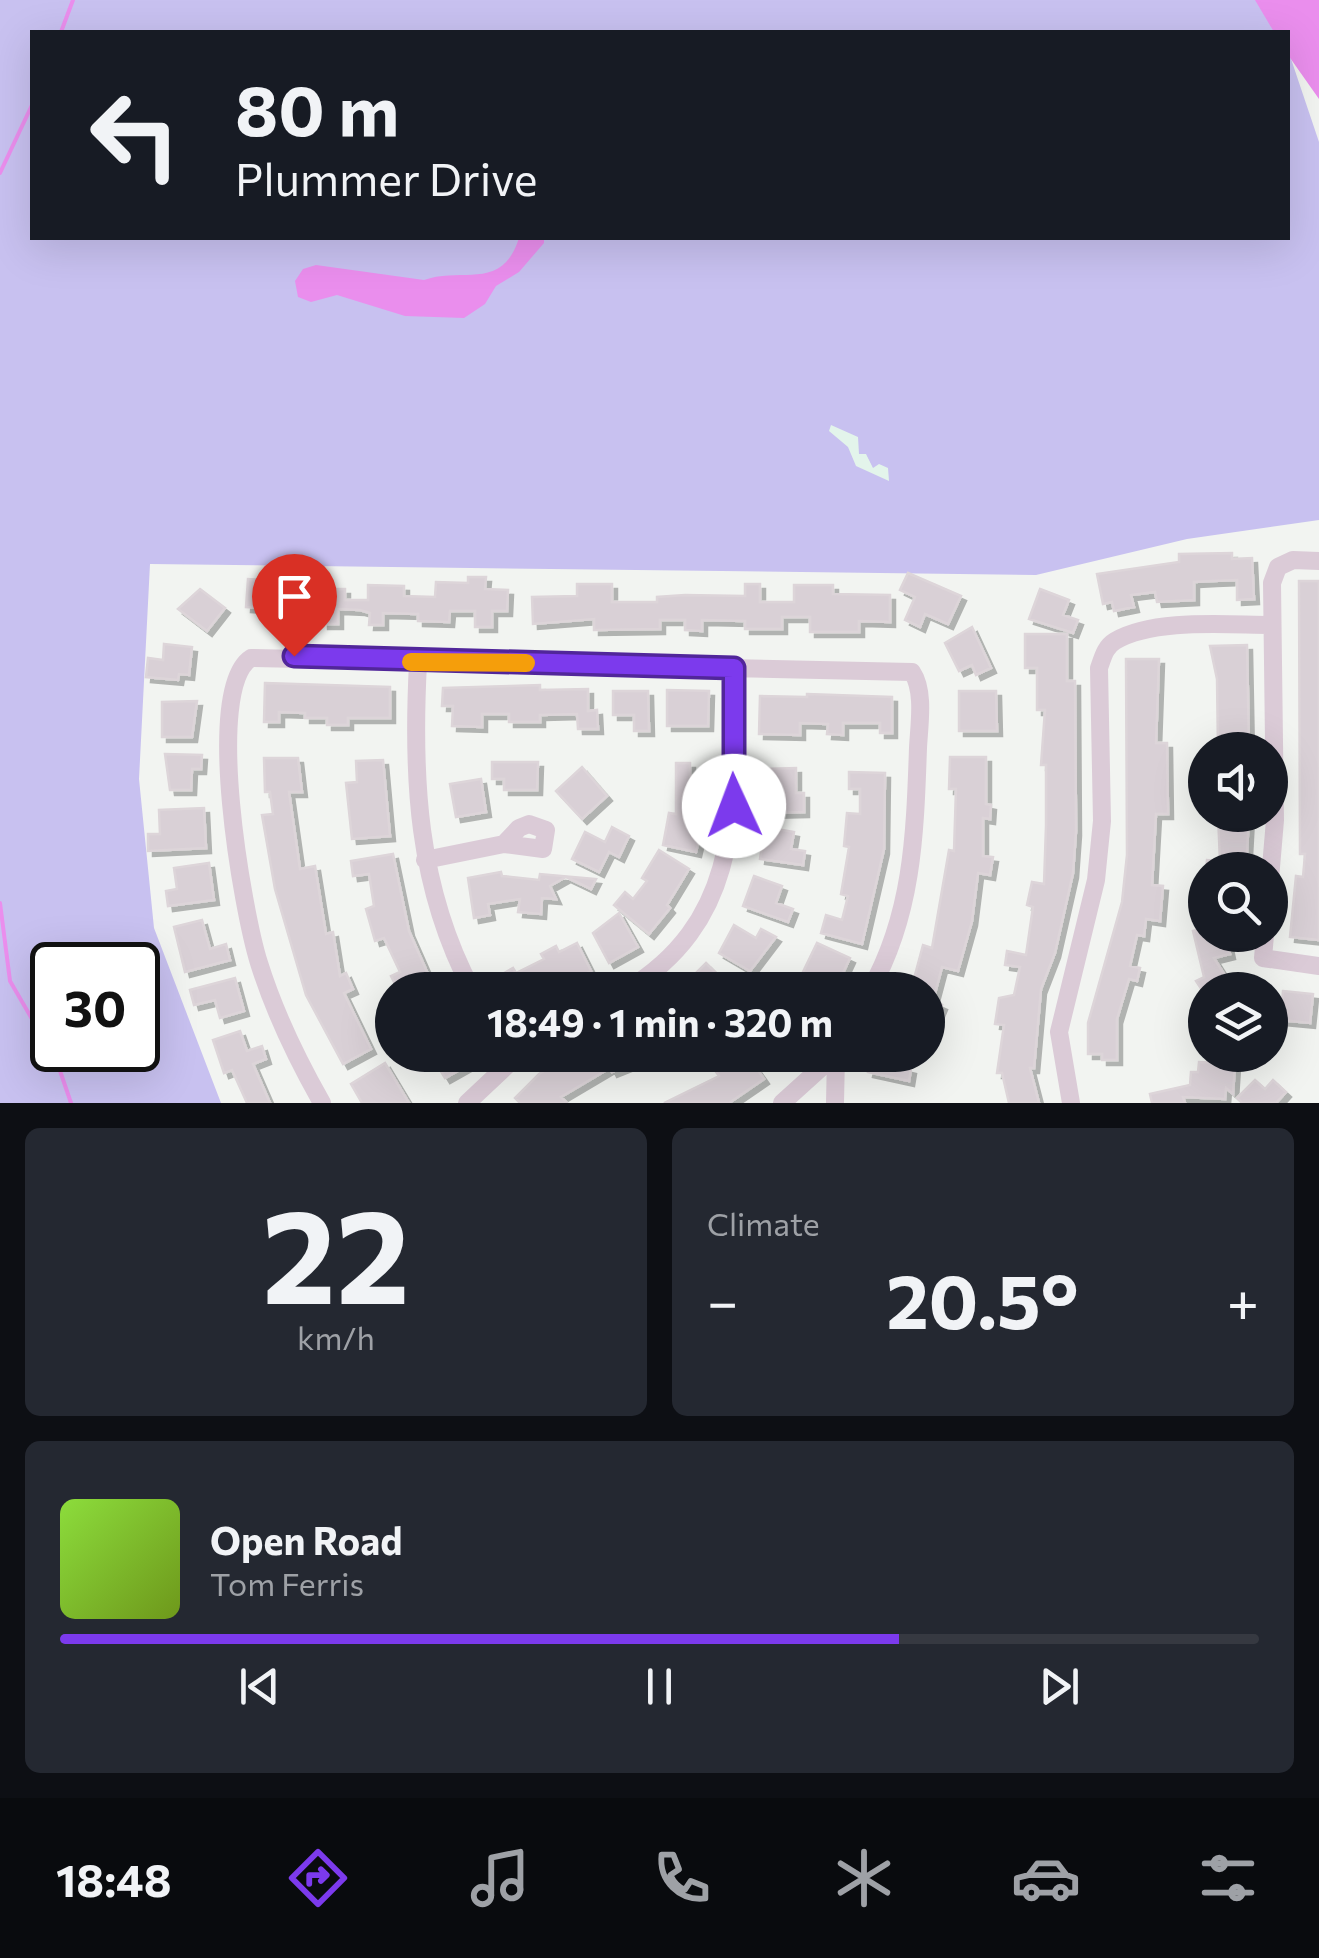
<!DOCTYPE html>
<html lang="en">
<head>
<meta charset="utf-8">
<style>
  body { margin:0; font-family:Commissioner,sans-serif; background:#242831; color:#f1f3f6; height:100vh; display:flex; flex-direction:column; font-size:38px; white-space:nowrap }
  * { box-sizing:border-box; margin:0 }
  p { font-size:32px; color:#9ea1a6 }
  .icon { flex:none; width:55px; height:55px; fill:none; stroke:currentColor; stroke-width:2; stroke-linecap:round; stroke-linejoin:round }
  .map { position:relative; height:1103px; overflow:hidden }
  .details { display:flex; flex-direction:column; gap:25px; padding:25px; background:#0d0f14; flex:1 }
  .details>* { flex:none }
  .guide { position:absolute; left:30px; top:30px; width:1260px; height:210px; border-radius:0px; box-shadow:0 10px 40px #0002; background:#171b24; color:#f1f3f6; overflow:hidden }
  .fabs { position:absolute; left:1188px; top:732px; display:grid; gap:20px }
  .fabs a { display:grid; place-items:center; width:100px; height:100px; border-radius:50%; background:#171b24; box-shadow:0 10px 40px #0002; font-size:50px }
  .speed { position:absolute; left:30px; top:942px; display:flex; gap:20px; font-size:50px; font-weight:700; text-align:center }
  .speed>* { display:grid; place-content:center; width:130px; height:130px; border-radius:50%; background:#171b24; box-shadow:0 10px 40px #0002; line-height:1 }
  .speed .limit { border:5px solid #111; border-radius:15px; background:#fff; color:#111 }
  .pin { position:absolute; display:grid; place-items:center; width:85px; height:85px; color:#fff; margin:-102px -42px; border-radius:50% 50% 50% 0; rotate:-45deg; box-shadow:0 0 10px #0007 }
  .pin .icon { rotate:45deg }
  .me { position:absolute; width:110px; margin:-55px; rotate:358deg; stroke-linejoin:round; filter:drop-shadow(0 0 8px #0008) }
  .turn { display:flex; align-items:center; gap:35px; height:210px; padding:0 40px; font-size:45px }
  .turn .icon { width:130px; height:130px; stroke-width:2.5 }
  .turn b { display:block; font-size:70px; line-height:85px }
  .big { font-size:75px; font-weight:700; line-height:1.1 }
  .details .tile { flex:1; display:flex; flex-direction:column; justify-content:center; gap:15px; min-width:0; padding:0 35px; border-radius:15px; background:#242831 }
  .details .dial { align-items:center; gap:0 }
  .dial b { font-size:130px; line-height:1 }
  .song { display:flex; align-items:center; gap:30px }
  .cover { width:120px; height:120px; border-radius:15px; background:linear-gradient(135deg,hsl(90 70% 55%),hsl(80 70% 35%)) }
  .played { height:10px; border-radius:5px; background:linear-gradient(90deg,#7c3aed 70%,#363941 70%) }
  .keys { display:flex; justify-content:space-around; direction:ltr }
  .heat { display:flex; justify-content:space-between; align-items:center; font-size:55px; direction:ltr }
  .details .tiles { flex:1; display:grid; gap:25px; grid-template-columns:1fr 1fr }
  .tile:last-child { grid-column:span 2 }
  .trip { position:absolute; left:375px; top:972px; width:570px; height:100px; border-radius:50px; background:#171b24; box-shadow:0 10px 40px #0002; font-weight:700; line-height:100px; text-align:center }
  .menu { display:flex; height:160px; justify-content:space-around; align-items:center; background:#090b0e; color:#9ea1a6 }
  .menu .icon { width:70px; height:70px }
  .menu .selected { color:#7c3aed }
  .menu b { font-size:45px; color:#f1f3f6 }
  .map>svg:first-child { display:block }
  .green { fill:#c8c1f0; fill-rule:evenodd }
  .sand { fill:#e3f4eb }
  .water { fill:#ea8eed }
  .lines { fill:none; stroke-linecap:round; stroke-linejoin:round }
  .stream { stroke:#ea8eed; stroke-width:4 }
  .building { fill:#d9d0d6; stroke:#ddd5d9; stroke-width:2.5; filter:url(#shadow) }
  .minor { stroke:#dbcbd7; stroke-width:18 }
  .route-casing { stroke:#51269a; stroke-width:25 }
  .route { stroke:#7c3aed; stroke-width:18 }
  .slow { stroke:#f59e0b; stroke-width:18 }
</style>
</head>
<body>
<div class="map">
<svg width="1319" height="1103" viewBox="0 0 1319 1103">
  <defs>
    <filter id="shadow"><feDropShadow dx="5" dy="5" stdDeviation="0" flood-color="#0004"/></filter>
  </defs>
  <rect width="100%" height="100%" fill="#f2f4f1"/>
  <path class="green" d="M0,0H1270L1281,32H32V238H1288V50L1319,142V520L1187,539L1036,575L150,564L139,779L154,928L221,1103H0ZM52,965H138V1050H52Z"/>
  <path class="sand" d="M831,425L858,437L859,454H866L873,468L879,464L888,468L889,481L856,466L848,447L829,431Z"/>
  <path class="water" d="M1255,0H1319V99L1288,55V32H1274Z
    M519,238H544V243L519,272L496,286L485,304L464,318L405,316L337,295L311,302L298,297L295,281L303,269L316,265L424,280C462,266 502,292 519,238Z"/>
  <g class="lines">
    <path class="stream" d="M61,32L73,0
      M0,173L32,105
      M0,903L10,981L57,1062L71,1103"/>
  </g>
  <path class="building" d="M1232,553V559L1252,558L1254,599L1237,600V580L1212,581L1194,582V600L1157,602L1155,592L1131,595L1134,607L1114,611L1112,602L1103,604L1097,574L1179,562V554Z
    M281,567L293,568L292,589H345V600H368V585L404,586V596L435,597L436,582L468,583V577H486L485,589L508,590L507,611H492V627H475V611H450L449,622L418,621V614L383,613V625H369L370,613L360,610L338,609V624H323V611H306V601L260,598L259,608L246,607L248,579L280,581Z
    M908,573L961,596L948,624L925,614L920,627L905,620L915,597L900,590Z
    M1299,581H1319V940L1290,937L1296,876L1303,877L1305,854H1300Z
    M577,584H612V602H657V597L685,595L745,596V584H760V602H794V585H833V594L890,595V622L859,621V632H810V617H782V629H745V621L702,620V631L685,630V620H660V629L594,630V619L533,624L532,597L577,596Z
    M200,589L225,608L207,631L178,609Z
    M1040,589L1069,600L1063,615L1078,620L1073,633L1029,619Z
    M972,627L991,668L976,675L972,665L959,671L945,643Z
    M1025,634H1067V681H1075L1076,831L1073,873L1055,953L1041,989L1034,1068H1030L1039,1103H1009L1002,1073H997L1004,1025L995,1024L999,998L1014,995L1020,967L1005,965L1007,951L1026,955L1033,907L1027,905L1032,882L1044,884L1046,826V765H1041L1045,710H1037V668H1025Z
    M164,644L192,647L189,675L179,674L178,680L146,677L148,658L163,660Z
    M1247,645L1249,750H1218L1217,679L1210,646Z
    M1126,659H1159L1156,743H1167L1168,814H1156L1152,885L1163,886L1160,921L1146,919L1144,936L1137,935L1130,966L1140,968L1137,981L1129,979L1117,1019V1060H1102V1054H1088V1023L1122,902L1127,855Z
    M265,683L390,687V718H348V725H327V718H305V713L279,712V722H264Z
    M540,685V690L588,689V711L597,710L598,729H578L577,714L540,715V722H509V714H482V727L452,726L453,706H442L443,688Z
    M667,690L709,691L708,726H667Z
    M613,691H648L649,731H634V715H613Z
    M959,691H996L997,731H959Z
    M807,694L892,697V733H880V723H843V735L827,734L828,724L800,723V735L759,734L760,696L807,697Z
    M197,701L192,737H162V702Z
    M165,754L202,755L201,769H192L191,790H170Z
    M950,757H986V804L991,805L990,819L983,818V856L993,857L990,875L978,873L972,921L958,971L942,967L933,1001L942,1005L928,1038V990H911L923,945L932,948L949,850L954,851L956,789H949Z
    M264,758H298L302,792H289L300,869L315,866L326,934L333,932L340,976L346,973L353,989L344,993L371,1049L343,1064L306,995L275,889L262,815L273,814L270,792H265Z
    M383,760L390,836L352,839L346,783L357,782L356,761Z
    M492,762H538L537,790H504V779H492Z
    M676,763H690V776H703V822L696,852L663,845L669,813L676,814Z
    M582,767L607,796L582,819L556,791Z
    M796,768V793H804V812L764,813L763,769Z
    M849,772L885,773L884,849L862,944L821,933L826,915L842,920L848,896L841,894L849,847L844,846L847,813L860,814V789H849Z
    M481,779L486,812L456,817L450,784Z
    M204,808L206,848L148,851V834H160L159,810Z
    M1218,815H1249L1246,870H1206L1207,860L1220,861Z
    M612,827L629,836L619,857L609,852L599,872L572,859L585,832L605,842Z
    M765,827L794,832L791,849L805,851L803,865L760,859Z
    M659,850L689,869L667,905L670,908L649,934L614,905L625,892L633,899L647,881L642,878Z
    M393,854L409,931L435,990H398L391,976L400,972L384,938L375,941L366,909L374,906L369,874L353,876L351,861Z
    M209,863L214,900L168,906L166,891L177,889L174,868Z
    M501,872L502,876L539,880L540,874L596,879L591,889L566,877L550,886L556,899L542,898L541,914L518,912L520,899L488,904L490,915L474,918L468,878Z
    M754,876L782,886L776,903L793,909L788,922L743,906Z
    M619,913L638,947L609,963L593,933Z
    M202,920L210,949L226,944L230,960L185,972L174,927Z
    M734,925L756,938L761,929L776,937L750,971L719,953Z
    M1205,928V935H1226L1230,954L1214,958L1234,990H1202L1196,981L1204,977L1193,931Z
    M577,943L591,971L554,990H506L499,976L513,968L516,973L544,959L541,954L556,946L559,952Z
    M817,943L850,958L835,990H802L811,976L803,972Z
    M706,963L733,990H679Z
    M235,978L244,1011L220,1018L215,1000L194,1005L190,990Z
    M1283,991L1313,994L1310,1023L1270,1019V998L1282,1002Z
    M240,1031L247,1051L262,1046L266,1059L253,1064L270,1103H247L232,1070L224,1073L213,1040Z
    M444,1055H486L445,1078L437,1065L447,1059Z
    M572,1055H652V1056L612,1072L610,1068L561,1097L567,1103H520L515,1098L539,1074Z
    M735,1055H747L764,1079L729,1103H664L719,1076L714,1069Z
    M872,1055H896L894,1065L911,1069L909,1081L868,1072Z
    M1199,1062L1235,1064L1233,1094L1226,1088L1225,1099L1183,1097L1185,1103H1152L1150,1094L1190,1085L1191,1072H1198Z
    M385,1063L409,1103H362L351,1084Z
    M1255,1080L1265,1089L1273,1080L1286,1092L1276,1103H1242L1237,1098Z"/>
  <g class="lines">
    <path class="minor" d="M418,663C412,777 417,887 472,990
      M529,824L546,830L543,849L504,844L519,828Z
      M425,860L504,844
      M1270,879L1275,820L1272,583L1278,567L1293,560L1319,561
      M1265,935L1263,958L1319,966
      M627,990C751,914 732,792 734,668
      M322,1103C297,1059 274,1011 259,963C243,912 203,689 251,658L912,672C925,691 919,726 918,748C915,833 913,914 870,990
      M467,1103L518,1055
      M782,1103L835,1055
      M835,1103L836,1055
      M1071,1103L1059,1032L1096,880L1102,821L1099,668C1103,657 1105,647 1115,641C1154,618 1227,625 1272,625"/>
  </g>
  <g class="lines">
    <g class="route-casing">
      <path id="route" d="M294,656L734,668V806"/>
    </g>
    <use href="#route" class="route"/>
    <path class="slow" d="M411,662L526,663"/>
  </g>
</svg>
<div class="fabs">
<a><svg class="icon" aria-label="sound" viewBox="0 0 24 24"><path d="M4 9h4l5-4v14l-5-4H4zM17 9q2 3 0 6"/></svg></a>
<a><svg class="icon" aria-label="search" viewBox="0 0 24 24"><circle cx="10" cy="10" r="6"/><path d="M15 15l6 6"/></svg></a>
<a><svg class="icon" aria-label="layers" viewBox="0 0 24 24"><path d="M12 4l9 5-9 5-9-5zM3 14l9 5 9-5"/></svg></a>
</div>
<div class="speed"><div class="limit">30</div></div>
<div class="pin" style="left:294px;top:656px;background:#d93025"><svg class="icon" aria-label="arrive" viewBox="0 0 24 24"><path d="M6 21V4h12l-3 4 3 4H6"/></svg></div>
<svg class="me" style="left:734px;top:806px" viewBox="-20 -20 40 40"><circle r="19" fill="#fff"/><path d="M0-13L10 11 0 6-10 11z" fill="#7c3aed"/></svg>
<div class="trip">18:49 · 1 min · 320 m</div>
<div class="guide">
<div class="turn"><svg class="icon" aria-label="left" viewBox="0 0 24 24"><path d="M17 20v-9H6M10 6l-5 5 5 5"/></svg><div><b>80 m</b>Plummer Drive</div></div>
</div>
</div>
<section class="details">
<div class="tiles">
<div class="tile dial"><b>22</b><p>km/h</p></div>
<div class="tile"><p>Climate</p>
<div class="heat"><a>−</a><b class="big">20.5°</b><a>+</a></div>
</div>
<div class="tile">
<div class="song"><i class="cover"></i><div><b>Open Road</b><p>Tom Ferris</p></div></div>
<div class="played"></div>
<div class="keys"><svg class="icon" aria-label="previous" viewBox="0 0 24 24"><path d="M18 5L8 12l10 7zM5 5v14"/></svg><svg class="icon" aria-label="pause" viewBox="0 0 24 24"><path d="M8 5v14M16 5v14"/></svg><svg class="icon" aria-label="next" viewBox="0 0 24 24"><path d="M6 5l10 7-10 7zM19 5v14"/></svg></div>
</div>
</div>
</section>
<nav class="menu">
<b>18:48</b>
<svg class="icon selected" aria-label="directions" viewBox="0 0 24 24"><path d="M12 3l9 9-9 9-9-9zM9 14v-3h6M13 9l2 2-2 2"/></svg>
<svg class="icon" aria-label="music" viewBox="0 0 24 24"><path d="M9 18V5l10-2v13"/><circle cx="6" cy="18" r="3"/><circle cx="16" cy="16" r="3"/></svg>
<svg class="icon" aria-label="phone" viewBox="0 0 24 24"><path d="M5 4h4l2 5-3 2q2 4 5 5l2-3 5 2v4C11 20 4 13 5 4z"/></svg>
<svg class="icon" aria-label="climate" viewBox="0 0 24 24"><path d="M12 3v18M4 7l16 10M4 17L20 7"/></svg>
<svg class="icon" aria-label="car" viewBox="0 0 24 24"><path d="M5 17H2v-5l4-1 3-4h7l3 4 3 1v5h-3M9 17h6M6 11h13"/><circle cx="7" cy="17" r="2"/><circle cx="17" cy="17" r="2"/></svg>
<svg class="icon" aria-label="filters" viewBox="0 0 24 24"><path d="M4 7h16M4 17h16"/><circle cx="9" cy="7" r="2"/><circle cx="15" cy="17" r="2"/></svg>
</nav>
</body>
</html>
